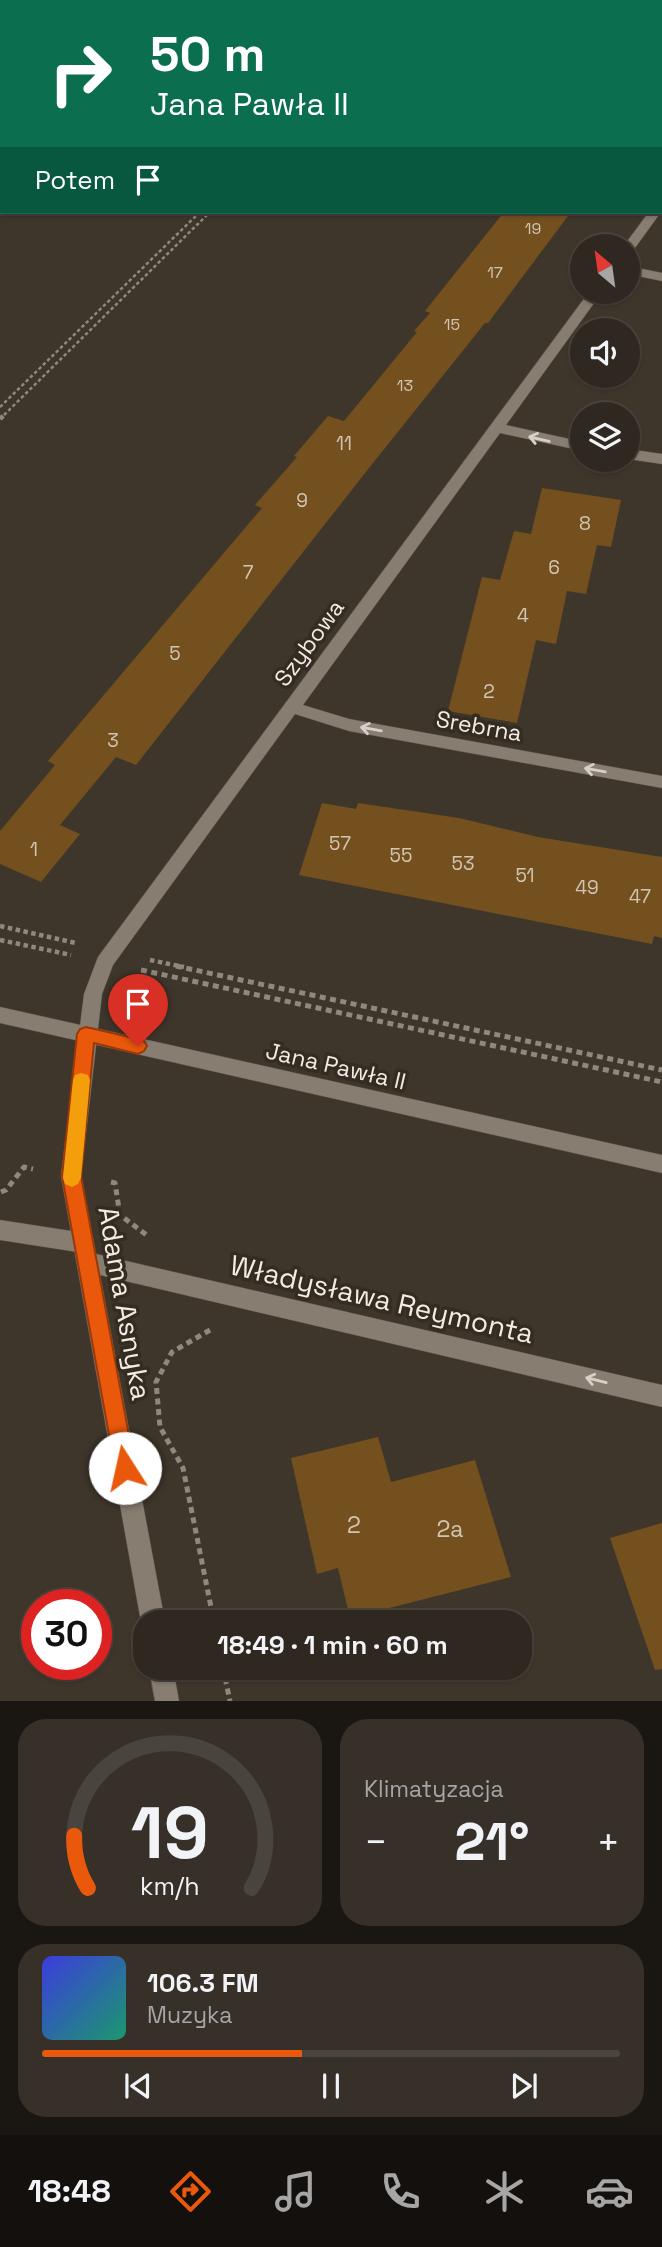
<!DOCTYPE html>
<html lang="pl">
<head>
<meta charset="utf-8">
<style>
  body { margin:0; font-family:"Space Grotesk",sans-serif; background:#373029; color:#f1f3f6; height:100vh; display:flex; flex-direction:column; font-size:26px; white-space:nowrap }
  * { box-sizing:border-box; margin:0 }
  p { font-size:23px; color:#a7a6a5 }
  .icon { flex:none; width:38px; height:38px; fill:none; stroke:currentColor; stroke-width:2; stroke-linecap:round; stroke-linejoin:round }
  .map { position:relative; height:1701px; overflow:hidden }
  .drawer { display:flex; flex-direction:column; gap:18px; padding:18px; background:#1a1612; flex:1 }
  .drawer>* { flex:none }
  .guide { position:absolute; left:0px; top:0px; width:663px; height:214px; box-shadow:0 2px 5px #0004,0 0 0 2px #4a443e; background:#0b6e4f; color:#fff; overflow:hidden }
  .needle { width:46px; rotate:331deg }
  .tools { position:absolute; left:570px; top:234px; display:grid; gap:14px }
  .tools a { display:grid; place-items:center; width:70px; height:70px; border-radius:50%; background:#2f2820; box-shadow:0 2px 5px #0004,0 0 0 2px #4a443e; font-size:35px }
  .speed { position:absolute; left:21px; top:1589px; display:flex; gap:14px; font-size:35px; font-weight:700; text-align:center }
  .speed>* { display:grid; place-content:center; width:91px; height:91px; border-radius:50%; background:#2f2820; box-shadow:0 2px 5px #0004,0 0 0 2px #4a443e; line-height:1 }
  .speed .limit { border:10px solid #d22; background:#fff; color:#111 }
  .pin { position:absolute; display:grid; place-items:center; width:60px; height:60px; color:#fff; margin:-72px -30px; border-radius:50% 50% 50% 0; rotate:-45deg; box-shadow:0 0 7px #0007 }
  .pin .icon { rotate:45deg }
  .me { position:absolute; width:77px; margin:-38px; rotate:350deg; stroke-linejoin:round; filter:drop-shadow(0 0 5px #0008) }
  .turn { display:flex; align-items:center; gap:24px; height:147px; padding:0 35px; font-size:32px }
  .turn .icon { width:91px; height:91px; stroke-width:2.5 }
  .turn b { display:block; font-size:49px; line-height:60px }
  .then { display:flex; align-items:center; height:66px; padding:0 35px; background:#0003; gap:14px; font-size:26px }
  .big { font-size:52px; font-weight:700; line-height:1.1 }
  .drawer .widget { flex:1; display:flex; flex-direction:column; justify-content:center; gap:10px; min-width:0; padding:0 24px; border-radius:28px; background:#373029 }
  .drawer .dial { align-items:center; gap:0 }
  .dial svg { height:182px; overflow:visible; fill:none; stroke:#4a443e; stroke-width:7; stroke-linecap:round; text-anchor:middle }
  .dial text { fill:#f1f3f6; stroke:none }
  .song { display:flex; align-items:center; gap:21px }
  .cover { width:84px; height:84px; border-radius:10px; background:linear-gradient(135deg,hsl(240 70% 55%),hsl(160 70% 35%)) }
  .played { height:7px; border-radius:4px; background:linear-gradient(90deg,#ea580c 45%,#4a443e 45%) }
  .keys { display:flex; justify-content:space-around; direction:ltr }
  .heat { display:flex; justify-content:space-between; align-items:center; font-size:38px; direction:ltr }
  .drawer .tiles { flex:1; display:grid; gap:18px; grid-template-columns:1fr 1fr }
  .widget:last-child { grid-column:span 2 }
  .trip { position:absolute; left:133px; top:1610px; width:399px; height:70px; border-radius:28px; background:#2f2820; box-shadow:0 2px 5px #0004,0 0 0 2px #4a443e; font-weight:700; line-height:70px; text-align:center }
  .dock { display:flex; height:112px; justify-content:space-around; align-items:center; background:#13100d; color:#a7a6a5 }
  .dock .icon { width:49px; height:49px }
  .dock .selected { color:#ea580c }
  .dock b { font-size:32px; color:#f1f3f6 }
  .map>svg:first-child { display:block }
  .building { fill:#74501e }
  .lines { fill:none; stroke-linecap:round; stroke-linejoin:round }
  .service-casing { stroke:#5a534a; stroke-width:1 }
  .minor-casing { stroke:#5a534a; stroke-width:1 }
  .tertiary-casing { stroke:#5a534a; stroke-width:1 }
  .path-far2 { stroke:#8f887e; stroke-width:2.5; stroke-dasharray:3.5 2.5; stroke-linecap:butt }
  .path-far1 { stroke:#8f887e; stroke-width:4.5; stroke-dasharray:4.5 3.5; stroke-linecap:butt }
  .path { stroke:#8f887e; stroke-width:5; stroke-dasharray:6 4.5; stroke-linecap:butt }
  .service { fill:#877d71; fill-rule:evenodd }
  .minor { fill:#877d71; fill-rule:evenodd }
  .tertiary { fill:#877d71; fill-rule:evenodd }
  .oneway { stroke:#d7d0c8 }
  .route { fill:#ea580c; stroke:#983908; stroke-width:2 }
  .slow { fill:#f59e0b }
  .labels { text-anchor:middle; dominant-baseline:central; stroke-width:7; stroke-linejoin:round; paint-order:stroke }
  .far-number-label { font-size:16px; fill:#d2c5b3 }
  .number-label { font-size:19px; fill:#d2c5b3 }
  .street-label { font-size:23px; fill:#f2ece5; stroke:#342c21 }
  .near-number-label { font-size:23px; fill:#d2c5b3 }
  .near-street-label { font-size:28px; fill:#f2ece5; stroke:#342c21 }
</style>
</head>
<body>
<div class="map">
<svg width="662" height="1701" viewBox="0 0 662 1701">
  <rect width="100%" height="100%" fill="#3f362b"/>
  <path class="building" d="M504,212H571L488,323H485L369,468L136,765L116,757L60,825L80,834L41,882L0,864V831L55,765L48,761L262,508L255,505L297,457L294,456L328,416L344,421L417,332L414,331L430,313L425,311Z
    M542,488L621,500L611,547L597,545L586,594L567,591L556,644L536,640L517,723L448,711L482,577L500,580L514,531L531,534Z
    M322,803L356,809L358,803L459,818L538,837L662,857V938L654,936L652,944L299,875Z
    M378,1437L391,1482L475,1460L511,1577L350,1618L338,1568L317,1574L291,1458Z
    M662,1523V1669L655,1670L610,1538Z"/>
  <g class="lines">
    <g class="service-casing">
      <path id="service" d="M0,1220L84,1233L91,1236L94,1243L91,1250L84,1253L0,1240Z"/>
    </g>
    <g class="minor-casing">
      <path id="minor" d="M649,212H661L632,252L628,253V247H623Z
        M628,266L662,273V281L628,274Z
        M589,292H602L506,425L583,442V451L500,433L303,705L349,719L662,776V788L349,731L295,714L113,965L102,994L81,1176L96,1254L662,1385V1407L100,1275L165,1622H145V1631L141,1622L61,1176L84,994L98,957Z
        M628,449L662,454V464L628,459Z
        M149,1668H173L179,1701H155Z"/>
    </g>
    <g class="tertiary-casing">
      <path id="tertiary" d="M0,1007L662,1155V1173L0,1023Z"/>
    </g>
    <path class="path-far2" d="M409,2L411,0
      M419,2L421,0
      M0,407L200,212
      M4,415L210,212"/>
    <path class="path-far1" d="M0,419L5,414
      M0,926L76,943
      M0,940L71,955
      M150,960L184,967"/>
    <path class="path" d="M176,966L662,1070
      M141,970L662,1082
      M111,1182L115,1183L120,1215L148,1236
      M1,1192L6,1190L24,1167L33,1169
      M210,1330L172,1352L156,1382L160,1427L183,1468L214,1622
      M223,1668L230,1701"/>
    <use href="#service" class="service"/>
    <use href="#minor" class="minor"/>
    <use href="#tertiary" class="tertiary"/>
  </g>
  <defs><path id="oneway-shaft" d="M-6 0H5M1.5-3L5.5 0L1.5 3" fill="none" stroke-width="1.6" stroke-linecap="round" stroke-linejoin="round" transform="scale(1.75)"/></defs>
  <g class="oneway">
    <use href="#oneway-shaft" transform="translate(539 439) rotate(-167)"/>
    <use href="#oneway-shaft" transform="translate(371 729) rotate(-170)"/>
    <use href="#oneway-shaft" transform="translate(595 770) rotate(-170)"/>
    <use href="#oneway-shaft" transform="translate(596 1380) rotate(-166)"/>
  </g>
  <path class="route" d="M86,1027L138,1039L144,1041L147,1046L144,1051L138,1054L94,1043L81,1176L135,1468L132,1475L125,1478L118,1475L115,1468L62,1176L77,1034L80,1029Z"/>
  <path class="slow" d="M81,1073L88,1075L90,1080L81,1178L78,1184L72,1187L65,1184L63,1178L73,1080L75,1075Z"/>
  <g class="labels">
    <g class="far-number-label">
      <text x="533" y="228">19</text>
      <text x="495" y="272">17</text>
      <text x="452" y="324">15</text>
      <text x="405" y="385">13</text>
    </g>
    <g class="number-label">
      <text x="344" y="443">11</text>
      <text x="302" y="500">9</text>
      <text x="585" y="523">8</text>
      <text x="554" y="567">6</text>
      <text x="248" y="572">7</text>
      <text x="523" y="615">4</text>
      <text x="175" y="653">5</text>
      <text x="489" y="691">2</text>
      <text x="113" y="740">3</text>
      <text x="340" y="843">57</text>
      <text x="34" y="849">1</text>
      <text x="401" y="855">55</text>
      <text x="463" y="863">53</text>
      <text x="525" y="875">51</text>
      <text x="587" y="887">49</text>
      <text x="640" y="896">47</text>
    </g>
    <g class="street-label">
      <text transform="translate(309 643) rotate(-54)">Szybowa</text>
      <text transform="translate(479 726) rotate(10)">Srebrna</text>
      <text transform="translate(336 1066) rotate(13)">Jana Pawła II</text>
    </g>
    <g class="near-number-label">
      <text x="354" y="1525">2</text>
      <text x="450" y="1529">2a</text>
    </g>
    <g class="near-street-label">
      <text transform="translate(382 1299) rotate(13)">Władysława Reymonta</text>
      <text transform="translate(125 1303) rotate(80)">Adama Asnyka</text>
    </g>
  </g>
</svg>
<div class="tools">
<a><svg class="needle" viewBox="-14 -14 28 28"><path d="M0-13l5 13h-10z" fill="#e53935"/><path d="M0 13l5-13h-10z" fill="#a7a6a5"/></svg></a>
<a><svg class="icon" aria-label="sound" viewBox="0 0 24 24"><path d="M4 9h4l5-4v14l-5-4H4zM17 9q2 3 0 6"/></svg></a>
<a><svg class="icon" aria-label="layers" viewBox="0 0 24 24"><path d="M12 4l9 5-9 5-9-5zM3 14l9 5 9-5"/></svg></a>
</div>
<div class="speed"><div class="limit">30</div></div>
<div class="pin" style="left:138px;top:1046px;background:#d93025"><svg class="icon" aria-label="arrive" viewBox="0 0 24 24"><path d="M6 21V4h12l-3 4 3 4H6"/></svg></div>
<svg class="me" style="left:125px;top:1468px" viewBox="-20 -20 40 40"><circle r="19" fill="#fff"/><path d="M0-13L10 11 0 6-10 11z" fill="#ea580c"/></svg>
<div class="trip">18:49 · 1 min · 60 m</div>
<div class="guide">
<div class="turn"><svg class="icon" aria-label="right" viewBox="0 0 24 24"><path d="M7 20v-9h11M14 6l5 5-5 5"/></svg><div><b>50 m</b>Jana Pawła II</div></div>
<div class="then">Potem<svg class="icon" aria-label="arrive" viewBox="0 0 24 24"><path d="M6 21V4h12l-3 4 3 4H6"/></svg></div>
</div>
</div>
<section class="drawer">
<div class="tiles">
<div class="widget dial"><svg viewBox="0 0 100 80">
<path d="M14 69A42 42 0 1 1 86 69"/>
<path d="M14 69A42 42 0 0 1 8 46" stroke="#ea580c"/>
<text x="50" y="56" font-size="32" font-weight="700">19</text>
<text x="50" y="72" font-size="11">km/h</text>
</svg></div>
<div class="widget"><p>Klimatyzacja</p>
<div class="heat"><a>−</a><b class="big">21°</b><a>+</a></div>
</div>
<div class="widget">
<div class="song"><i class="cover"></i><div><b>106.3 FM</b><p>Muzyka</p></div></div>
<div class="played"></div>
<div class="keys"><svg class="icon" aria-label="previous" viewBox="0 0 24 24"><path d="M18 5L8 12l10 7zM5 5v14"/></svg><svg class="icon" aria-label="pause" viewBox="0 0 24 24"><path d="M8 5v14M16 5v14"/></svg><svg class="icon" aria-label="next" viewBox="0 0 24 24"><path d="M6 5l10 7-10 7zM19 5v14"/></svg></div>
</div>
</div>
</section>
<nav class="dock">
<b>18:48</b>
<svg class="icon selected" aria-label="directions" viewBox="0 0 24 24"><path d="M12 3l9 9-9 9-9-9zM9 14v-3h6M13 9l2 2-2 2"/></svg>
<svg class="icon" aria-label="music" viewBox="0 0 24 24"><path d="M9 18V5l10-2v13"/><circle cx="6" cy="18" r="3"/><circle cx="16" cy="16" r="3"/></svg>
<svg class="icon" aria-label="phone" viewBox="0 0 24 24"><path d="M5 4h4l2 5-3 2q2 4 5 5l2-3 5 2v4C11 20 4 13 5 4z"/></svg>
<svg class="icon" aria-label="climate" viewBox="0 0 24 24"><path d="M12 3v18M4 7l16 10M4 17L20 7"/></svg>
<svg class="icon" aria-label="car" viewBox="0 0 24 24"><path d="M5 17H2v-5l4-1 3-4h7l3 4 3 1v5h-3M9 17h6M6 11h13"/><circle cx="7" cy="17" r="2"/><circle cx="17" cy="17" r="2"/></svg>
</nav>
</body>
</html>
